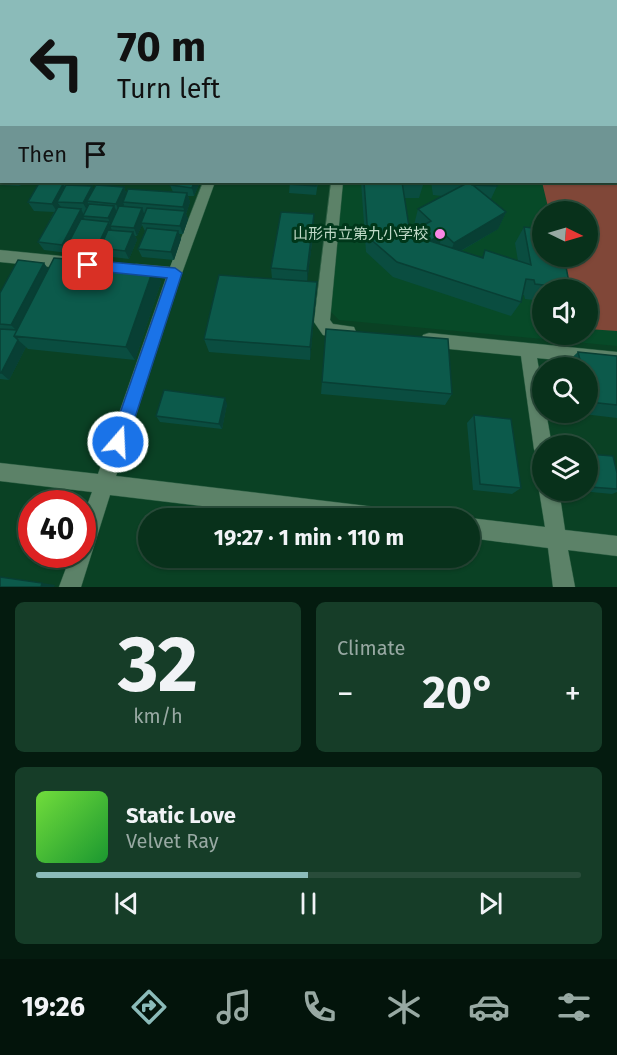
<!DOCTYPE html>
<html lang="en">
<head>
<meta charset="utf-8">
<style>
  body { margin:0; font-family:"Fira Sans","Noto Sans JP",sans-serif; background:#163d28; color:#f1f3f6; height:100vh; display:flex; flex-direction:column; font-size:22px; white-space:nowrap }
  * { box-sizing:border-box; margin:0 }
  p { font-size:20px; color:#98a9a3 }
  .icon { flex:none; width:33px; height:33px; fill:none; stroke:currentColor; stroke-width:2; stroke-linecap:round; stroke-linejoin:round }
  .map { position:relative; height:587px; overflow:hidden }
  .side { display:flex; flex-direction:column; gap:15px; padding:15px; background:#041b0f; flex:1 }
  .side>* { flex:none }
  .hud { position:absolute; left:0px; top:0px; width:618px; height:183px; box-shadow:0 2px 4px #0004,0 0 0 2px #294c3a; background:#8bbbb9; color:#111; overflow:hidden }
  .needle { width:39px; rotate:95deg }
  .tools { position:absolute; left:532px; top:201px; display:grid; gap:12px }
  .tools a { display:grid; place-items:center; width:66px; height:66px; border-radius:50%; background:#08311b; box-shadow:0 2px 4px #0004,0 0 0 2px #294c3a; font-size:30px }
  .speed { position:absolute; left:18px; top:490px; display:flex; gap:12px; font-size:30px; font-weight:700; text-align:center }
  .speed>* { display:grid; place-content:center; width:78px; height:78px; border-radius:50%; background:#08311b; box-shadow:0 2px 4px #0004,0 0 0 2px #294c3a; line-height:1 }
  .speed .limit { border:9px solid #d22; background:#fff; color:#111 }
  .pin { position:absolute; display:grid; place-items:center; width:51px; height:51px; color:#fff; margin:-26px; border-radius:12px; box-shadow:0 3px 9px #0006 }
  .me { position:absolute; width:66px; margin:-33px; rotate:19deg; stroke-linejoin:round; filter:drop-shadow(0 0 4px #0008) }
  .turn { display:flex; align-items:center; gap:21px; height:126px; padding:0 18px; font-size:27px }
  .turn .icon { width:78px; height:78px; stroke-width:2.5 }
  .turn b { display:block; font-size:42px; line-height:51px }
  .then { display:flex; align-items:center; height:57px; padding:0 18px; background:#0003; gap:12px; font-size:22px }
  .big { font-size:45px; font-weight:700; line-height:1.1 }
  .side .card { flex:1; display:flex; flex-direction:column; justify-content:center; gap:9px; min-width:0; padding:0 21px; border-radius:9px; background:#163d28 }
  .side .dial { align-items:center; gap:0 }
  .dial b { font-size:78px; line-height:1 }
  .song { display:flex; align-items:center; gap:18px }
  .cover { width:72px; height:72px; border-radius:9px; background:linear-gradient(135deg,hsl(100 70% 55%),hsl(130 70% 35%)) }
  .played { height:6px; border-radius:3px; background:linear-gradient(90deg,#8bbbb9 50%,#294c3a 50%) }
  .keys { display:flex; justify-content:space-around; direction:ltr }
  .heat { display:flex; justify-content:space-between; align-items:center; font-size:33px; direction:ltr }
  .side .tiles { flex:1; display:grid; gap:15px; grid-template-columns:1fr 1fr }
  .card:last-child { grid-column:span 2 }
  .trip { position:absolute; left:138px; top:508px; width:342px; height:60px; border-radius:30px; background:#08311b; box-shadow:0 2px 4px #0004,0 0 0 2px #294c3a; font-weight:700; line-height:60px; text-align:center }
  .tab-bar { display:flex; height:96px; justify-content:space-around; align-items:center; background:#03140b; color:#98a9a3 }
  .tab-bar .icon { width:42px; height:42px }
  .tab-bar .on { color:#8bbbb9 }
  .tab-bar b { font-size:27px; color:#f1f3f6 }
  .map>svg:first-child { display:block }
  .built { fill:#074a28; fill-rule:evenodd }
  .green { fill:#804738 }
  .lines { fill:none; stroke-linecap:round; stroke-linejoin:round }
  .minor-casing { stroke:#2b5d42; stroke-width:1 }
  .minor { fill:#5c8268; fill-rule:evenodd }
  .wall { fill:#0a4d40 }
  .shaded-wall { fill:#083f34 }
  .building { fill:#0c5a4b; stroke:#083f34; stroke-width:1.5 }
  .route { fill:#1a73e8; stroke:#114b97; stroke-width:1.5 }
  .poi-dot { fill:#fb87e5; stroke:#00371a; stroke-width:2 }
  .labels { text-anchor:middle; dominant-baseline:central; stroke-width:6; stroke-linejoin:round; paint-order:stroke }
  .poi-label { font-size:15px; fill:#c0dac8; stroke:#00371a; text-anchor:end }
</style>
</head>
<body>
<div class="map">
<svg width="617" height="587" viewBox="0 0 617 587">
  <rect width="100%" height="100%" fill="#0a4124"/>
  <path class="built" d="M617,120V346L339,320L328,309L343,182H616ZM543,212H588V256H543ZM543,290H588V334H543Z"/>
  <path class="green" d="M0,0H150L2,2L1,121Z
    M617,127V331L588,329V290L567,289L559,257L588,256V212L549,211L542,182H616Z"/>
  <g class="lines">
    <g class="minor-casing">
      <path id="minor" d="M155,0H163V2H155Z
        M265,0H273L264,2Z
        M354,0H362V2H354Z
        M429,0H478L479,2H430Z
        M611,0H617V4L616,2Z
        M616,113H617V121H616Z
        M203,182H215L182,273L116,476L392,509L399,512L402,519H311L110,495L81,587H59L71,555H82V519L92,492L0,481V463L98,474L166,278L131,274L129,270L131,266L136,264L170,267Z
        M331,182H343L330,320L333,324L354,327L356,332L354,337L348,339L323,335L314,322Z
        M0,250L71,257L76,259L78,263L76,267L71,269L0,262Z
        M429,333L617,352V366L537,358L543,393V412H546L552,446H543V458L537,455L534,449L521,356L429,347L423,345L421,340L423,335Z
        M543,483V490H559L565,530L617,536V556L568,550L575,587H553L548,548L470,538L468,519L470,518L545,527L539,490Z"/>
    </g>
    <use href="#minor" class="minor"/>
  </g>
  <path class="wall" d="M594,0H610V2L595,1Z
    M0,126H2V182H23L20,186L0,185Z
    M45,182H73L71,185L92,186L93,190L96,185L77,184L75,182H108L106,186L124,187L126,193L173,192L170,185L172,182H200L194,196H188L190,202L186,214L188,219L183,234H179L181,239L174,260L142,257L138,249L145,231L142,225L137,236H135L137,240L129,259L104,256L102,253L101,255L73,252L70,248L68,253L44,250L38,242L54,212L34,211L28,202L45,183Z
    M241,182H266L265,184Z
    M290,182H318L316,195L289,193Z
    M361,182H424L419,198H405L410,233L418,228L414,225L418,209L442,196L433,195L431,182H496L497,186L491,199H489L506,212L498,229L461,251L482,258L485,250L518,261L515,243L524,227L570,288L569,290H543V301L525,299L524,295H523L521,302L511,316L393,277L366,252Z
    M314,227L307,282L316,297L310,360L209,352L204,339L272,279L271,268Z
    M154,267L161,282L135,360L28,349L26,347L9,380L0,379V293L48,269Z
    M326,329L452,394L445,405L321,394Z
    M578,352L617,356V418L575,413V412H588V368H566L565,364Z
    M227,404L222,429L160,422L156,416Z
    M474,415L521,488L512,494L473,490L467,423Z
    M588,454L617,473V492L612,494L581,491L588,490Z"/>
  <path class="shaded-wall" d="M17,182H23L20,186Z
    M67,182H73L70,187Z
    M194,182H200L194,196L192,188Z
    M63,184L68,193L57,202L61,207L58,213L52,204Z
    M92,186L96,195L87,201L90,207L88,212L83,203Z
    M124,187L127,196L123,202L124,205L120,213L116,204Z
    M187,193L190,202L186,214L188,219L183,234L180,226L185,212L183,207Z
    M114,206L118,214L112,227L108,218Z
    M142,208L145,216L141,223L142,225L137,236L134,228Z
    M81,209L85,217L83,216L85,220L68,244L70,248L68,253L62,245Z
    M506,212L498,229L448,258L454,243Z
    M314,214V227L307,282V271Z
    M109,222L112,231L100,248L102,253L101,255L97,247Z
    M178,231L181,239L174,260L171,252Z
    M133,232L137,240L129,259L125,251Z
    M443,233L438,249L430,241Z
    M44,263L52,274L21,335L11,325Z
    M154,267L161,282L135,360L126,347Z
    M317,282L316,297L310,360V347Z
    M18,340L26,347L9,380L1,373Z
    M225,398L227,404L222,429L219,424Z
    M42,583L55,585L54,587H41Z"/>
  <path class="building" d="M170,0H186V2H169Z
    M228,0H243L242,2H227Z
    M297,0H318L317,2H296Z
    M431,0H458V2H431Z
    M479,0H495V2H479Z
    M0,126H2V151L0,153Z
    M2,159V177H0V161Z
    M172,182H194L192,188L170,185Z
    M290,182H317L316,186L289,184Z
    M364,182H402L410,233L431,221L418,209L469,182L506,212L454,243L443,233L430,241L483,258L485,250L531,265L524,227L543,229V256H564L570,288L535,284L534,280L526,279L521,302L397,262L368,237Z
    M436,182H496L497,186L472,185L469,182L464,184Z
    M39,183L63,184L52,204L28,202Z
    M66,185L92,186L83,203L57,202Z
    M96,185L124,187L116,204L87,201Z
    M128,189L187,193L183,207L123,202Z
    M89,204L114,206L108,218L83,216Z
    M119,206L142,208L134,228L110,226Z
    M58,207L81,209L62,245L38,242Z
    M147,208L185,211L180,226L141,223Z
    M281,212L314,214L307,271L271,268Z
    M81,219L109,222L97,247L68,244Z
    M147,228L178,231L171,252L138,249Z
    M108,230L133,232L125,251L100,248Z
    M54,258L154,267L126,347L14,336Z
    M18,260L44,263L11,325L0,324V293Z
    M219,275L317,282L310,347L204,339Z
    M0,329L17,330L14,336L18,340L1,373H0Z
    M326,329L448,339L452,394L322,382Z
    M578,352L617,356V405L589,402L588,396V368H582Z
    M164,390L225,398L219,424L156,416Z
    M474,415L511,419L521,488L480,484Z
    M588,454L613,456L617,473V489L590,487L588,481Z
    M0,577L42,583L41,587H0Z"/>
  <path class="route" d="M88,260L175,268L182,273L127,442L124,448L118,450L113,448L110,442L167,278L88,270L81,265Z"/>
  <circle class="poi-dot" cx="440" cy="234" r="6"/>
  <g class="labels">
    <g class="poi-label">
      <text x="428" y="234">山形市立第九小学校</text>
    </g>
  </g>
</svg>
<div class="tools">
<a><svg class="needle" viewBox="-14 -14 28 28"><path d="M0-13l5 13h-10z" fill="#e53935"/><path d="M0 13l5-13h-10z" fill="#98a9a3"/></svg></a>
<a><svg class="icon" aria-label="sound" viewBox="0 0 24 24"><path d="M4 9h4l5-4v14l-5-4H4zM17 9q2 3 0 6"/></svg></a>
<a><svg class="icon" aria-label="search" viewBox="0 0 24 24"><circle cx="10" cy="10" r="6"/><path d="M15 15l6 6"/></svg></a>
<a><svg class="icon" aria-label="layers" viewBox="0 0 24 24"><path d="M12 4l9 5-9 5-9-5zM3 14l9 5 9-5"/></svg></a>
</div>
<div class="speed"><div class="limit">40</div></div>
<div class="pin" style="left:88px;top:265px;background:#d93025"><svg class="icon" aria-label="arrive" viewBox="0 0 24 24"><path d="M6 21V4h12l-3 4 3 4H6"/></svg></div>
<svg class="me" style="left:118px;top:442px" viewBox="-20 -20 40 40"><circle r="17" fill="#1a73e8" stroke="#fff" stroke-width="3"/><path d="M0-11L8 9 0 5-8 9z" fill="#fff"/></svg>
<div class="trip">19:27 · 1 min · 110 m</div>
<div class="hud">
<div class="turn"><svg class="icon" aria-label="left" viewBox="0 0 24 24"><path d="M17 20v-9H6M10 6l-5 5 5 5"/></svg><div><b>70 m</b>Turn left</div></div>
<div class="then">Then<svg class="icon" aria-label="arrive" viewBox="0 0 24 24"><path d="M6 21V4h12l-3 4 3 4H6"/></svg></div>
</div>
</div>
<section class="side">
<div class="tiles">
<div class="card dial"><b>32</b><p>km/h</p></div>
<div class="card"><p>Climate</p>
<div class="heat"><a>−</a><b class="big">20°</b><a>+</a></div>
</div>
<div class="card">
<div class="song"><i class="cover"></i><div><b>Static Love</b><p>Velvet Ray</p></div></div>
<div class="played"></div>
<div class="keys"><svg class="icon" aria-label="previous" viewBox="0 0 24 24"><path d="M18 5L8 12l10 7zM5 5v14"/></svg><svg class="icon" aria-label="pause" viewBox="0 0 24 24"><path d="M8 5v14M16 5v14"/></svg><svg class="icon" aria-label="next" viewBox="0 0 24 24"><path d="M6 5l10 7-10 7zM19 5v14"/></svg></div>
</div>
</div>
</section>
<nav class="tab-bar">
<b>19:26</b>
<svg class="icon on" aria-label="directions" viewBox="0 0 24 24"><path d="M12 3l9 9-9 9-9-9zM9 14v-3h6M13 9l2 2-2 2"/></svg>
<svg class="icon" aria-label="music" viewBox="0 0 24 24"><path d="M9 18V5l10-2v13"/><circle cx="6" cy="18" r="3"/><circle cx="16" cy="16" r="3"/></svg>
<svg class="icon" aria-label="phone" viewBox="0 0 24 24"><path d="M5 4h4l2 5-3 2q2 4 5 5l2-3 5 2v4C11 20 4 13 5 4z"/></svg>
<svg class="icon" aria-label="climate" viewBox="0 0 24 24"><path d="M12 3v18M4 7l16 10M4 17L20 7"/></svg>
<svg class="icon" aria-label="car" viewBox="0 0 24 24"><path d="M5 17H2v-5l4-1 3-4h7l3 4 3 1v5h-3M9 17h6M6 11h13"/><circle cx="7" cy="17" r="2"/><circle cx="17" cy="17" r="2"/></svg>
<svg class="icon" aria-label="filters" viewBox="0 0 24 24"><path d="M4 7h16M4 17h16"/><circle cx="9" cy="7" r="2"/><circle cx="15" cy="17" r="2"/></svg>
</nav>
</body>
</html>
